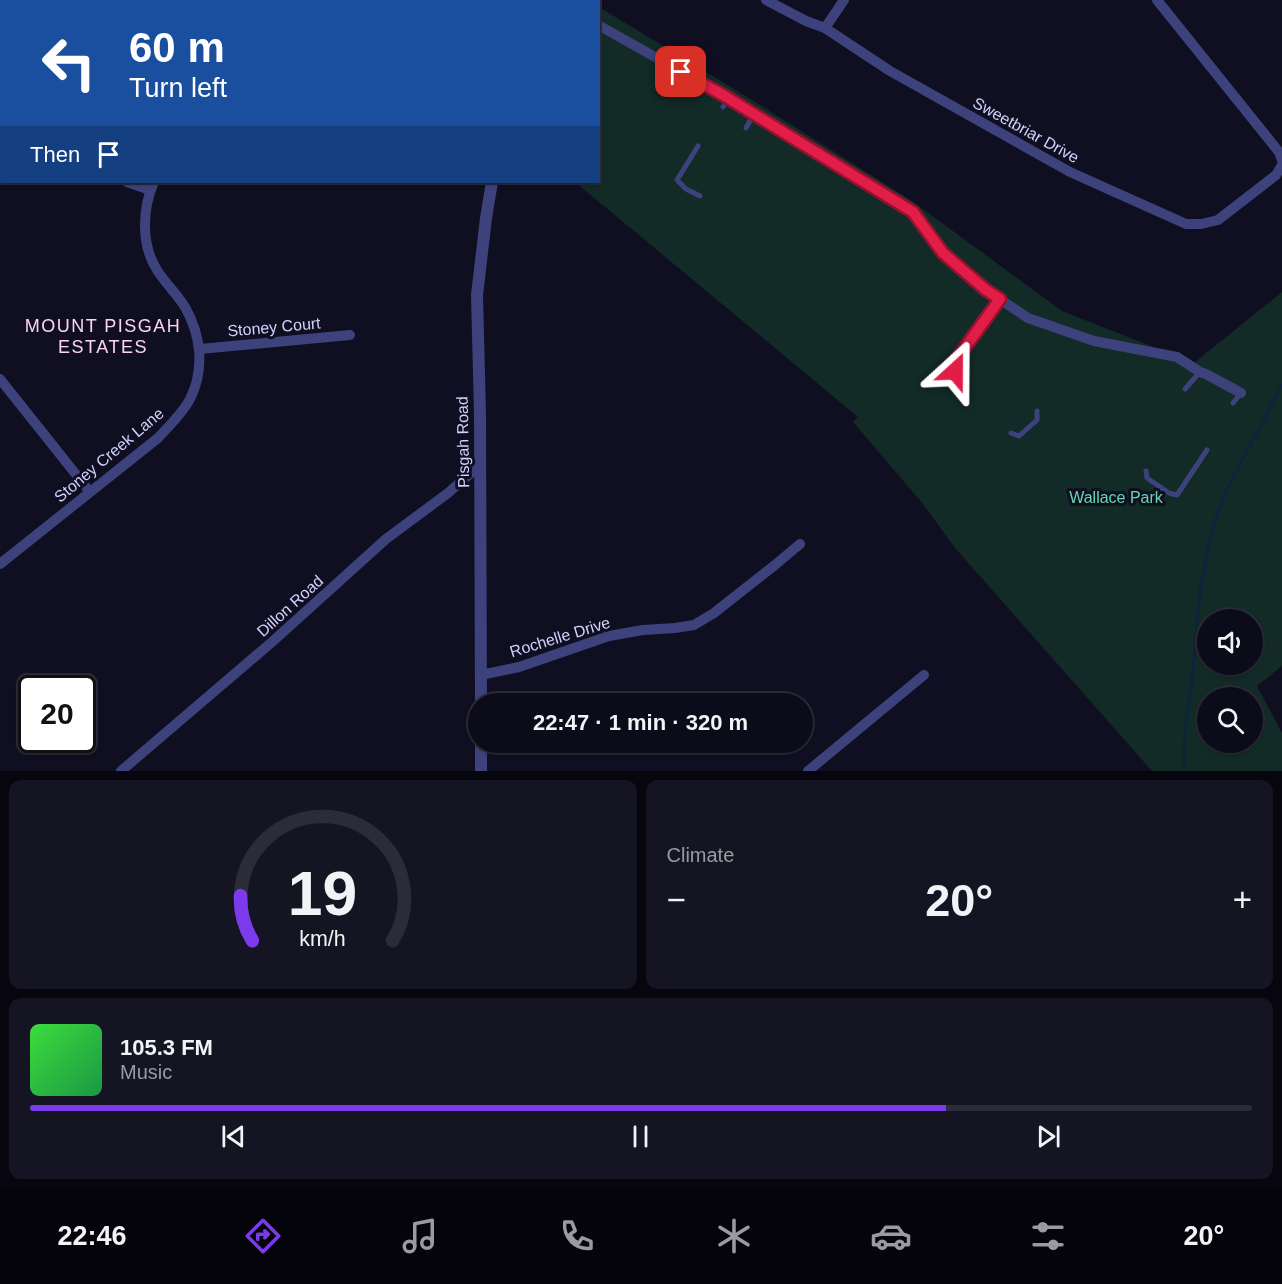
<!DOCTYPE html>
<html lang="en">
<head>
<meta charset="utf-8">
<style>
  body { margin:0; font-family:Helvetica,sans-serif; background:#151422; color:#f1f3f6; height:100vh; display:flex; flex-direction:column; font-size:22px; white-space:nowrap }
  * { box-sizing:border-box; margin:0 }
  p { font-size:20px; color:#9a9ba2 }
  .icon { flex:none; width:33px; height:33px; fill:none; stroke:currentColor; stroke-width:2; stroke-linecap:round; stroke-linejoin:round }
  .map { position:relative; height:771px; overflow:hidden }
  .sheet { display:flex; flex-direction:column; gap:9px; padding:9px; background:#07060e; flex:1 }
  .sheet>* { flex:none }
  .guide { position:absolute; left:0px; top:0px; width:600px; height:183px; box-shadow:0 2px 4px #0004,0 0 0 2px #2c2b38; background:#1a4fa0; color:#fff; overflow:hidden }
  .controls { position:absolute; left:1197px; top:609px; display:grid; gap:12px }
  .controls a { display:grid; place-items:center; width:66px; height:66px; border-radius:50%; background:#0c0b19; box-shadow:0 2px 4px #0004,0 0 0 2px #2c2b38; font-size:30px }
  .speed { position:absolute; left:18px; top:675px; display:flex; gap:12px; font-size:30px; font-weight:700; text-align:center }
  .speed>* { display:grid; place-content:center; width:78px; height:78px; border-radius:50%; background:#0c0b19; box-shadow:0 2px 4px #0004,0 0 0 2px #2c2b38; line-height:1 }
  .speed .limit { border:3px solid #111; border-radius:9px; background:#fff; color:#111 }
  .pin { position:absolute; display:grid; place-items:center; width:51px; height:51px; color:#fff; margin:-26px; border-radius:12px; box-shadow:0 3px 9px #0006 }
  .me { position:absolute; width:66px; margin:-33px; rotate:24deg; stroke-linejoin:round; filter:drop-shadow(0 0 4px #0008) }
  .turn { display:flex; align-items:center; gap:21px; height:126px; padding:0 30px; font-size:27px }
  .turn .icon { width:78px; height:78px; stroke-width:2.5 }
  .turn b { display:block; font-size:42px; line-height:51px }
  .then { display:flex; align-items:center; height:57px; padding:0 30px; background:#0003; gap:12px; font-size:22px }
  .big { font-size:45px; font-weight:800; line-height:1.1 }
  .sheet .tile { flex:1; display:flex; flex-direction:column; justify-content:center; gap:9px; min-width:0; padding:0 21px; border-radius:12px; background:#151422 }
  .sheet .dial { align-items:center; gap:0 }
  .dial svg { height:156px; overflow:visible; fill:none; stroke:#2c2b38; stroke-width:7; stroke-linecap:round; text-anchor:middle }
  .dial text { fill:#f1f3f6; stroke:none }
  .song { display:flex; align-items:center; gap:18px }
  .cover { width:72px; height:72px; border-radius:9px; background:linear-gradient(135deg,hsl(120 70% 55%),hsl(140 70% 35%)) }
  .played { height:6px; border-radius:3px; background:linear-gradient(90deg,#7c3aed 75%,#2c2b38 75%) }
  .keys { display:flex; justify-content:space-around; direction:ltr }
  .heat { display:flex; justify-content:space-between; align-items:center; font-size:33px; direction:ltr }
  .sheet .tiles { flex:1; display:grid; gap:9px; grid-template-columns:1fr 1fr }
  .tile:last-child { grid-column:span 2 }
  .trip { position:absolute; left:468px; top:693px; width:345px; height:60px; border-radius:30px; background:#0c0b19; box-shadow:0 2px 4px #0004,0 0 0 2px #2c2b38; font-weight:800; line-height:60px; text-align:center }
  .tabs { display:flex; height:96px; justify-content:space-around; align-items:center; background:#05040a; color:#9a9ba2 }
  .tabs .icon { width:42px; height:42px }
  .tabs .active { color:#7c3aed }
  .tabs b { font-size:27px; color:#f1f3f6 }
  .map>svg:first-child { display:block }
  .green { fill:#122b27; fill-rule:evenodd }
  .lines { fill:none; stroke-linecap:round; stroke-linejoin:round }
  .stream { stroke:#0d243c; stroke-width:3 }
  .service { stroke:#3d427d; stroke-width:5 }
  .minor { stroke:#3d427d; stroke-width:10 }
  .tertiary { stroke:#3d427d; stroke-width:12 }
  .route-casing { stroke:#92132f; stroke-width:15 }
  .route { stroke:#e11d48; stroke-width:10 }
  .labels { text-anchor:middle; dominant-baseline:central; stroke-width:6; stroke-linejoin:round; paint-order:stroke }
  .street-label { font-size:16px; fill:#d2d2fc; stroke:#100f21 }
  .park-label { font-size:16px; fill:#63d7ac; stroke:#100f21 }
  .neighbourhood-label { font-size:18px; letter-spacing:1.5px; fill:#fcd4f2; stroke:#100f21 }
</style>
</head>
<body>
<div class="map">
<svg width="1282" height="771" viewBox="0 0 1282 771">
  <rect width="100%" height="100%" fill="#100f21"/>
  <path class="green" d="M599,7L752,100L912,201L1062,311L1194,363L1282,292V666L1257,686L1282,733V771H1152L955,548L923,504L853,422L858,417L575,182H598ZM1208,620H1252V664H1208ZM1208,698H1252V742H1208Z"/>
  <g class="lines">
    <path class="stream" d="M110,2L112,0
      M0,40H2
      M1184,771L1185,728L1192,682L1200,590L1209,545L1217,515L1228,487L1282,385"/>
    <path class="service" d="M723,107L729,99
      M746,128L754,114
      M698,146L677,180L686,189L700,196
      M955,371L956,360L1000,299
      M1185,389L1200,372
      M1233,403L1241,393
      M1011,433L1019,436L1037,420V411
      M1146,471L1147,478L1169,493L1177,495L1207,450"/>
    <path class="minor" d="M361,0L363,2
      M541,0L544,2
      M766,0L806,21L825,28L890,71L1070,172L1186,224H1201L1218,220L1276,175L1282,165
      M1157,0L1279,152L1282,160
      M229,2L230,0
      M598,25L723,95L913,212L943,253L986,290L1028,318L1094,341L1177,357L1200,372L1206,374L1241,393
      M825,28L844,0
      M0,81L2,83
      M127,182L150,190
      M200,349L350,335
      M0,379L90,492
      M0,564L158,438C169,426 182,414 190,399C205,369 201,335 185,307C177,294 165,283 157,270C141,245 142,209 154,182
      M481,675L519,667L609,636L643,630L675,628L694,625L714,613L775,565L800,544
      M121,771L272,642L386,539L448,493L480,465
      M808,771L924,675"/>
    <path class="tertiary" d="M532,2V0
      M481,704L480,414L477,295L486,218L492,182
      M481,771V742"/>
  </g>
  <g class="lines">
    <g class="route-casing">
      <path id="route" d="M681,72L723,95L913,212L943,253L986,290L1000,299L956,360L955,371"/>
    </g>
    <use href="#route" class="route"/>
  </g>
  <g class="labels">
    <g class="street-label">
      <text transform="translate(1026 130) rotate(29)">Sweetbriar Drive</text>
      <text transform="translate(274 327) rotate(-5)">Stoney Court</text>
      <text transform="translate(463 442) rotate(-91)">Pisgah Road</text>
      <text transform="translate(109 455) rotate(-40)">Stoney Creek Lane</text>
      <text transform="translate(290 606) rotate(-42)">Dillon Road</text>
      <text transform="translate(560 637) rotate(-17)">Rochelle Drive</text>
    </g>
    <g class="park-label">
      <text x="1116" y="497">Wallace Park</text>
    </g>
    <g class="neighbourhood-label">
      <text x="103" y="326">MOUNT PISGAH<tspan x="103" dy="21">ESTATES</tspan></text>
    </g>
  </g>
</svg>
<div class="controls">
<a><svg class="icon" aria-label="sound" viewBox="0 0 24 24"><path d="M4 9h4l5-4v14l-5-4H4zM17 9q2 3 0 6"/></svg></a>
<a><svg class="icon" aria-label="search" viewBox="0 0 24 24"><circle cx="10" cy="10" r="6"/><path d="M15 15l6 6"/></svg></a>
</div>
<div class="speed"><div class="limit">20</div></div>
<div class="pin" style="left:681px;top:72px;background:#d93025"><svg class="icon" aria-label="arrive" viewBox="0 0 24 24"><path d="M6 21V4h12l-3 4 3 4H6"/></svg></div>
<svg class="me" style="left:955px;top:371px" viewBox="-20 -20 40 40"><path d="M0-17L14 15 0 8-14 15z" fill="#e11d48" stroke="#fff" stroke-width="4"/></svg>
<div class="trip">22:47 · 1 min · 320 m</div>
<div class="guide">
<div class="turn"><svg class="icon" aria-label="left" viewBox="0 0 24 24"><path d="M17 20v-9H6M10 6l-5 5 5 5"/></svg><div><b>60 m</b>Turn left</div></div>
<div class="then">Then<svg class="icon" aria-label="arrive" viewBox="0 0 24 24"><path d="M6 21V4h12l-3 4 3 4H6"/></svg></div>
</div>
</div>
<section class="sheet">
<div class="tiles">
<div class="tile dial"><svg viewBox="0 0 100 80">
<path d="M14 69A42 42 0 1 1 86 69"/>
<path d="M14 69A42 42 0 0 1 8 46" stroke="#7c3aed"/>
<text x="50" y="56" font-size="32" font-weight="700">19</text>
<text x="50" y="72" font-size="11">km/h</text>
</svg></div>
<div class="tile"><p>Climate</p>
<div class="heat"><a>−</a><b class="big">20°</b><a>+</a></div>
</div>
<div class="tile">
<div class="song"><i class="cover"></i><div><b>105.3 FM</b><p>Music</p></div></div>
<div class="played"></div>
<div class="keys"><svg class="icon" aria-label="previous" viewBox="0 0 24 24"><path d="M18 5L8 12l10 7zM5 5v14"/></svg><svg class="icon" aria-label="pause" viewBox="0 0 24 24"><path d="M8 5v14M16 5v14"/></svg><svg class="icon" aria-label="next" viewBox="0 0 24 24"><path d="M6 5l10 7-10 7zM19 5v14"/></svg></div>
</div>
</div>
</section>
<nav class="tabs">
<b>22:46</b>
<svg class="icon active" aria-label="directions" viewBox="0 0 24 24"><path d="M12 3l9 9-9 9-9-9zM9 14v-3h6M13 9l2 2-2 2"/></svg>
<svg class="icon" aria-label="music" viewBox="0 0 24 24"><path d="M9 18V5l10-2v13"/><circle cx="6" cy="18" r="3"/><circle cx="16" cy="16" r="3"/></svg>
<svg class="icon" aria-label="phone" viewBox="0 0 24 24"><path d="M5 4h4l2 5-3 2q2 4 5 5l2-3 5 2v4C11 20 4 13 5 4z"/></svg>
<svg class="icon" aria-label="climate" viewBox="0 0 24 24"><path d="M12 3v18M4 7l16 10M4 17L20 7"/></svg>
<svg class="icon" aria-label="car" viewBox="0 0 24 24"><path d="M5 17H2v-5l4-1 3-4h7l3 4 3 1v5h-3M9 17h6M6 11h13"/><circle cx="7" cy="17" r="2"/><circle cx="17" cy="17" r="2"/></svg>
<svg class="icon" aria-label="filters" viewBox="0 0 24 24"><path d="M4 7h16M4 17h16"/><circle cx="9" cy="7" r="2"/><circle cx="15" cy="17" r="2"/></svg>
<b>20°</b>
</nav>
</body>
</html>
